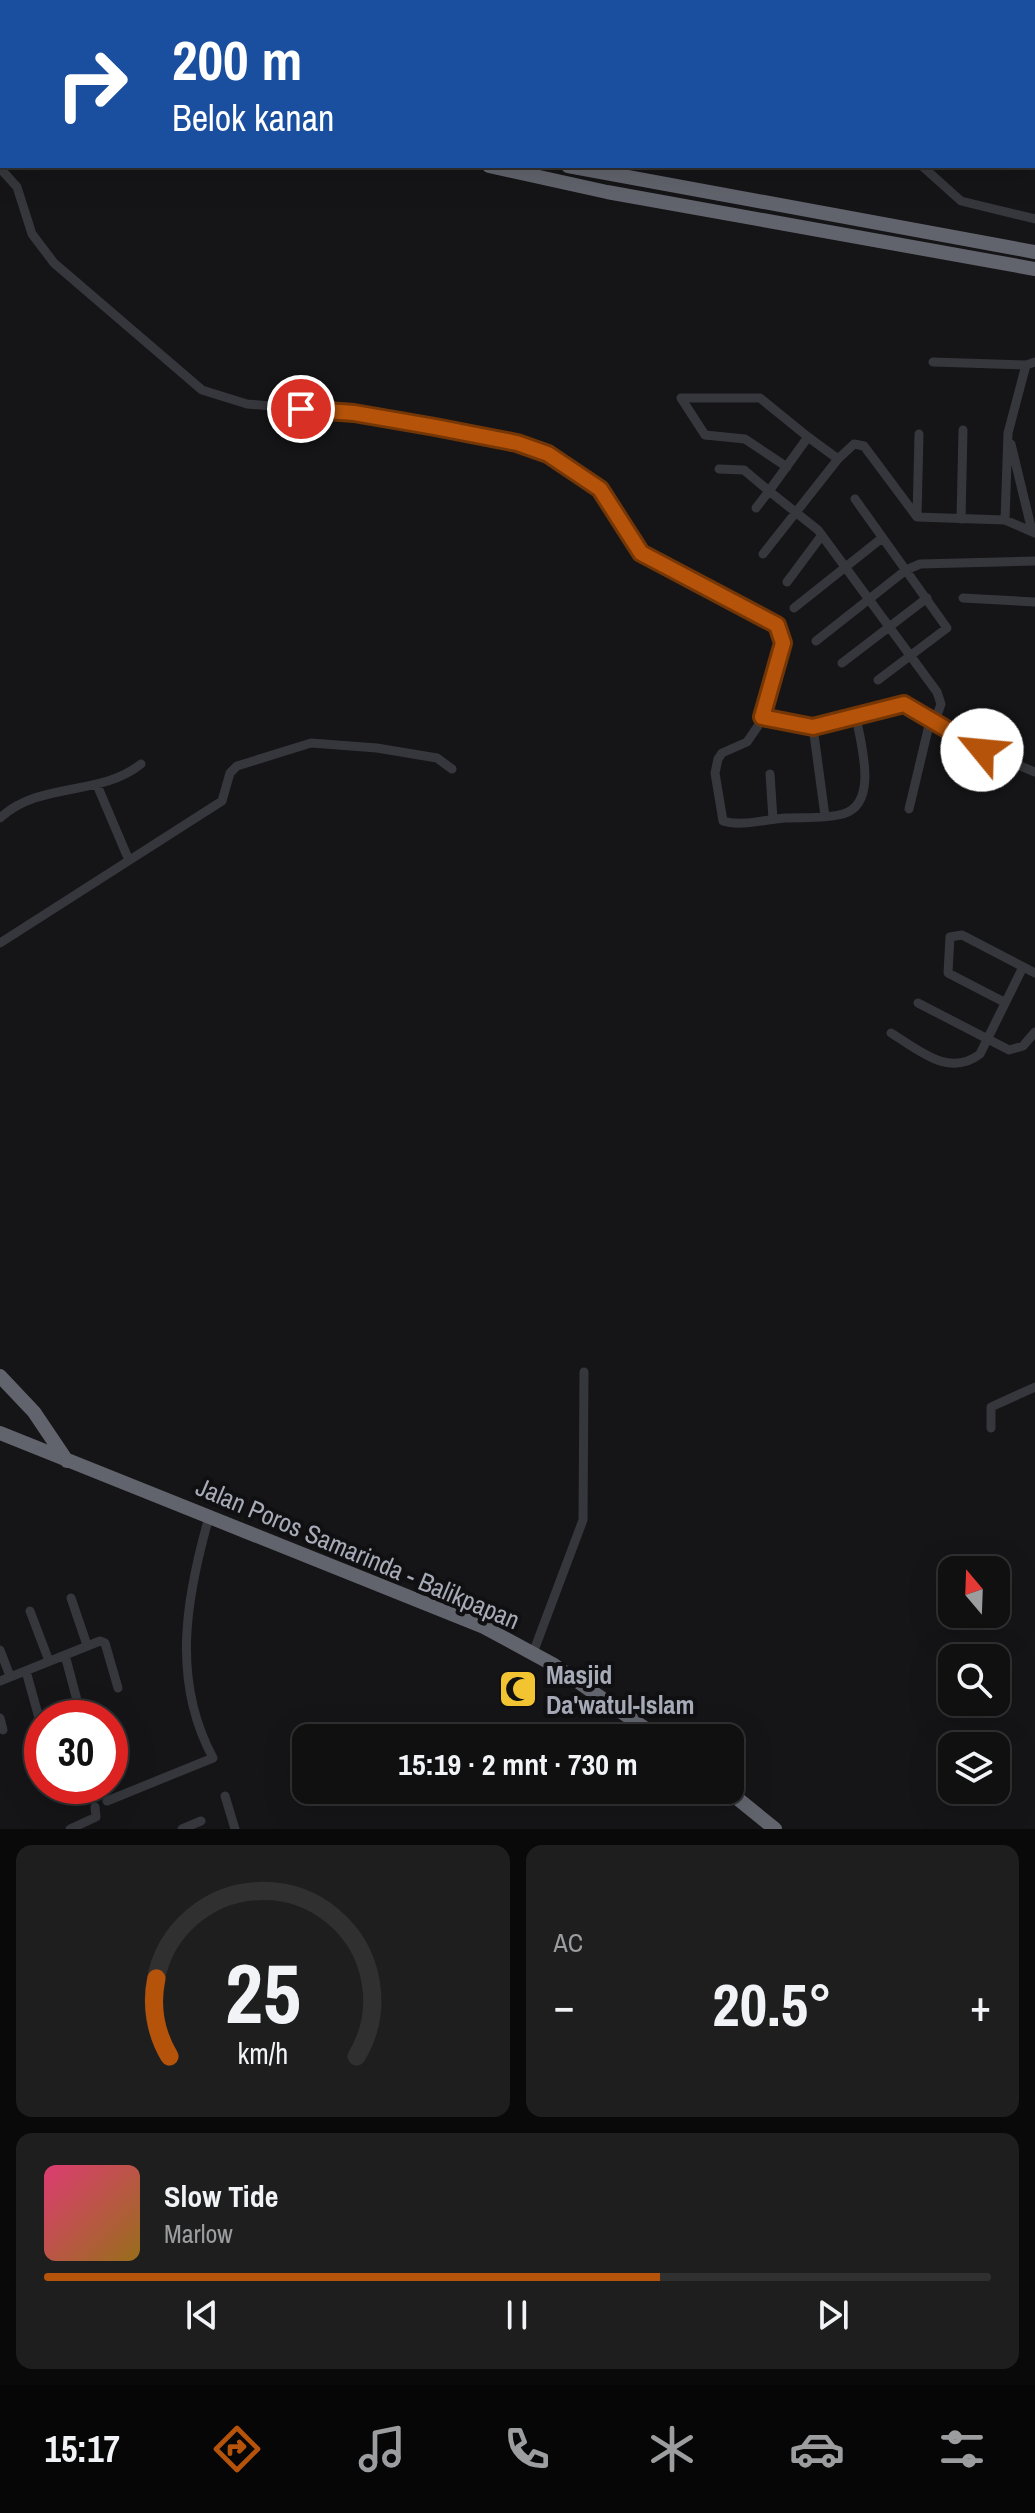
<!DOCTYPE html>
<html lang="id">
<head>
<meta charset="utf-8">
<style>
  body { margin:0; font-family:"Archivo Narrow",sans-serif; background:#1e1e1f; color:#f1f3f6; height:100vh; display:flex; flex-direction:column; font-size:30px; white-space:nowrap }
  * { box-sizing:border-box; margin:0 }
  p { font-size:26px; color:#9c9d9f }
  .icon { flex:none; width:44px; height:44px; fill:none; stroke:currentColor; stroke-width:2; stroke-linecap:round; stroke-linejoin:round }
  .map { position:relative; height:1829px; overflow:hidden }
  .side { display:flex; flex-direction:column; gap:16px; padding:16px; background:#090909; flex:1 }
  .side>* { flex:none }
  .banner { position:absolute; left:0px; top:0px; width:1036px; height:168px; box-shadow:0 8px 32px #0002,0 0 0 2px #303031; background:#1a4fa0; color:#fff; overflow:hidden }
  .needle { width:52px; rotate:341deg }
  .controls { position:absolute; left:938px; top:1556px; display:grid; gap:16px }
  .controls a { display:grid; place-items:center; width:72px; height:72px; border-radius:16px; background:#101011; box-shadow:0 8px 32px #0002,0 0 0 2px #303031; font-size:40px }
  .speed { position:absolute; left:24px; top:1700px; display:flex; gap:16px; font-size:40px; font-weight:700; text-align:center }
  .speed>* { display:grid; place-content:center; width:104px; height:104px; border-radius:50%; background:#101011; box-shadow:0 8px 32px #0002,0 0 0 2px #303031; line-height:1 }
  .speed .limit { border:12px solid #d22; background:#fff; color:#111 }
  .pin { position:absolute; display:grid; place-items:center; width:68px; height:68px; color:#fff; margin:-34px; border:4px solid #fff; border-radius:50%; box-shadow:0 2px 8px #0007 }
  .me { position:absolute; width:88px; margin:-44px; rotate:298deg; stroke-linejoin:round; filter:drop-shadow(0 0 6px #0008) }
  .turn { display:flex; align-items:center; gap:28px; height:168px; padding:0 40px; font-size:36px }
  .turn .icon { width:104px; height:104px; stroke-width:2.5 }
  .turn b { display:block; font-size:56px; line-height:68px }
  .big { font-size:60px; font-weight:700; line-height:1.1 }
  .side .widget { flex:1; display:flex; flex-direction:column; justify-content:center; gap:12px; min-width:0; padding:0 28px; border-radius:16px; background:#1e1e1f }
  .side .dial { align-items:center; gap:0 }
  .dial svg { height:208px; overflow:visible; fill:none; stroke:#303031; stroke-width:7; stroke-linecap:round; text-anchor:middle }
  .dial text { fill:#f1f3f6; stroke:none }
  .song { display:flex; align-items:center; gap:24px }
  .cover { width:96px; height:96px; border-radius:12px; background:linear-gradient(135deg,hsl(340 70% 55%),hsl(40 70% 35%)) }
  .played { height:8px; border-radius:4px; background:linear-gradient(90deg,#b45309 65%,#303031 65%) }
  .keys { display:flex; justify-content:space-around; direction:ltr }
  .heat { display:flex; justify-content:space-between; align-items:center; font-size:44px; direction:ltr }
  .side .tiles { flex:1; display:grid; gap:16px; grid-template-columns:1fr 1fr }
  .widget:last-child { grid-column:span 2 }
  .trip { position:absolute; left:292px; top:1724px; width:452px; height:80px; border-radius:16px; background:#101011; box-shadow:0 8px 32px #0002,0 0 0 2px #303031; font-weight:700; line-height:80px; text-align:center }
  .menu { display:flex; height:128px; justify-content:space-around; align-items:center; background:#060607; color:#9c9d9f }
  .menu .icon { width:56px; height:56px }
  .menu .on { color:#b45309 }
  .menu b { font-size:36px; color:#f1f3f6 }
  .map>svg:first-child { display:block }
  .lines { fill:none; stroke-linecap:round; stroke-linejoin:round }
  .minor { stroke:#36373c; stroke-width:9 }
  .highway { stroke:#62646d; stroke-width:14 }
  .route-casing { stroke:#753606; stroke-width:20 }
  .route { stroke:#b45309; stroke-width:14 }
  .labels { text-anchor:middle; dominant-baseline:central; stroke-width:8; stroke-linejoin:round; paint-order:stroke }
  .street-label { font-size:26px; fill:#a7abb7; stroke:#101012 }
  .poi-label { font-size:26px; font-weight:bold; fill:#a7abb7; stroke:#101012; text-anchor:start }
</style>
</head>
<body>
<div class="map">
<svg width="1035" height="1829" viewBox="0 0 1035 1829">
  <rect width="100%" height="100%" fill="#151517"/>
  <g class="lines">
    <path class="minor" d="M674,0L675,2
      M362,2L364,0
      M506,2L507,0
      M0,93H2
      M922,166L961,201L1035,219
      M0,168L17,187L32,234L54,263L202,390L247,404L354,413L517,443L548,454L600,489L641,553L777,625L783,643L758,726L747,742L722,753L718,759L715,773L723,821C741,827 767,819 786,818C804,817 825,819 843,814C879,804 861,744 856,717
      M933,362L1026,365
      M681,398H760L808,437L769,491L818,530L937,692L941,704L934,724
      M681,398L705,435L745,439L787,467
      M1011,444L1032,531
      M838,459L854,444L864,446L917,517L1005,520L1035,533
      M719,469L744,470L769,491L756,508
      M855,499L947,628L878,680
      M917,517L919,434
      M961,519L963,430
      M1005,520L1008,433L1026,365L1035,362
      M763,554L838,459L808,437
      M787,582L822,535
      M963,598L1035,602
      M794,608L882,538
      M816,641L906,570L920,564L1035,561
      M842,663L927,598
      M762,717L813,727L904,704L982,750L1035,772
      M813,727L825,816
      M770,774L773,819
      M97,785L128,858
      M909,809L930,721
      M0,818C40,781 100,797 141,764
      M0,943L222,801L230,773L237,766L311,743L377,748L437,758L452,769
      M1004,1002L948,973L950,937L962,935L1035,973
      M918,1003L1009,1050L1023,1046L1035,1032
      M891,1033C919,1050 949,1078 980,1054L1023,967
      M991,1428V1407L1035,1387
      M71,1598L87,1645
      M30,1611L49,1661
      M0,1650L10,1676
      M533,1653L583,1520L584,1372
      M65,1655L78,1704
      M26,1671L39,1718
      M0,1681L100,1641L105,1643L118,1688
      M0,1718L3,1730
      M225,1796L235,1829
      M107,1801L213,1758C171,1680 186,1598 209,1517
      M70,1829L96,1817L95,1807
      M182,1829L201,1821"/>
    <path class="highway" d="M184,0L186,2
      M205,0L206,2
      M489,166L607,192L1035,269
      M568,166L1035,252
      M0,1376L34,1412L67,1461
      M0,1433L484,1627L554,1665L659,1738
      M727,1790L775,1829"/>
  </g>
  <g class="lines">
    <g class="route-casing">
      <path id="route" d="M301,409L354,413L435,427L517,443L548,454L600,489L641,553L777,625L783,643L762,717L813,727L904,704L982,750"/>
    </g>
    <use href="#route" class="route"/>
  </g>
  <defs>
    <g id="mosque-square" transform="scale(2)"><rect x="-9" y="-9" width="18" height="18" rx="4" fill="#f2c432" stroke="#101012"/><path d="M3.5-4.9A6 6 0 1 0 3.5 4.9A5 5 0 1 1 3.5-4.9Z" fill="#111"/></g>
  </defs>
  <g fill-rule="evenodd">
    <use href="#mosque-square" x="518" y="1689"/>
  </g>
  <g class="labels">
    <g class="street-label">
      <text transform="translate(358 1553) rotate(23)">Jalan Poros Samarinda - Balikpapan</text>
    </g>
    <g class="poi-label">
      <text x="546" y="1674">Masjid<tspan x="546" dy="30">Da'watul-Islam</tspan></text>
    </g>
  </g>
</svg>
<div class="controls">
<a><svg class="needle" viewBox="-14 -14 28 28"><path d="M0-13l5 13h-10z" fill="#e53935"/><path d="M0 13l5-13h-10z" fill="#9c9d9f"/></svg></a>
<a><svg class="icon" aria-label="search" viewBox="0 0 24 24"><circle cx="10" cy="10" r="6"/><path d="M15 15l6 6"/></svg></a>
<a><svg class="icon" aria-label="layers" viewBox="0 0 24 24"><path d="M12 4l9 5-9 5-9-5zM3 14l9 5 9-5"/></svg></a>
</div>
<div class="speed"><div class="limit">30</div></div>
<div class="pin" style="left:301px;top:409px;background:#d93025"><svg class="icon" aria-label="arrive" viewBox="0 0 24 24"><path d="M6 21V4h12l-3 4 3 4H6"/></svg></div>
<svg class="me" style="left:982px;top:750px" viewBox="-20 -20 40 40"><circle r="19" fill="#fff"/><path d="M0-13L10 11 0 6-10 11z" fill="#b45309"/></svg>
<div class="trip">15:19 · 2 mnt · 730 m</div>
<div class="banner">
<div class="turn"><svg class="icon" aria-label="right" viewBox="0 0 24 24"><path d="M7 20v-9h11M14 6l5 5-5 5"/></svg><div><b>200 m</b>Belok kanan</div></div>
</div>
</div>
<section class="side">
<div class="tiles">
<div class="widget dial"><svg viewBox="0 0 100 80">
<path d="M14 69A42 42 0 1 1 86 69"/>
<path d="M14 69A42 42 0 0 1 9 39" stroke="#b45309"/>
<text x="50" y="56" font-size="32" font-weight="700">25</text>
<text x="50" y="72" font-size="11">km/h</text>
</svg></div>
<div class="widget"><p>AC</p>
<div class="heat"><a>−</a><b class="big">20.5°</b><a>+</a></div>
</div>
<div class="widget">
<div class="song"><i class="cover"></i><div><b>Slow Tide</b><p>Marlow</p></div></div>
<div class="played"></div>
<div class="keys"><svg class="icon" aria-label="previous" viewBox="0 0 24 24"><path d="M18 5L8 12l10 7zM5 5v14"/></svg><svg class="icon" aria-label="pause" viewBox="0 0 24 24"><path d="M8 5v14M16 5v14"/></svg><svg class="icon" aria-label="next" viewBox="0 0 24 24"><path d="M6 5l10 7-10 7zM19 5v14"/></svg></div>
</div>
</div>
</section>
<nav class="menu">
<b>15:17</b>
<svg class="icon on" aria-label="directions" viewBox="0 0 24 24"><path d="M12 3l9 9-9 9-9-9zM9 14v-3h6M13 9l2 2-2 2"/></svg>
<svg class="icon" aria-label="music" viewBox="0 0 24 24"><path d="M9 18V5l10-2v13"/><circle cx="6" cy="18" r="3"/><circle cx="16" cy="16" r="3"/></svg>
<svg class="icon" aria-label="phone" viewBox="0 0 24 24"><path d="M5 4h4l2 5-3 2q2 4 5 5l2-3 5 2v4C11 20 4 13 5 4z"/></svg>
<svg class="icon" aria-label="climate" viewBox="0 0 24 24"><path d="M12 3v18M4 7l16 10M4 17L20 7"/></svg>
<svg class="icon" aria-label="car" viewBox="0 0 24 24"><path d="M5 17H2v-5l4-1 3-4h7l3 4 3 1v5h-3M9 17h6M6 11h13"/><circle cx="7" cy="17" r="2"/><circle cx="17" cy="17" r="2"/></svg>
<svg class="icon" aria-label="filters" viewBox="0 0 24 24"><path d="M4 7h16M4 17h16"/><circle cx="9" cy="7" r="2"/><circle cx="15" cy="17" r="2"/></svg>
</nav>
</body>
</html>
